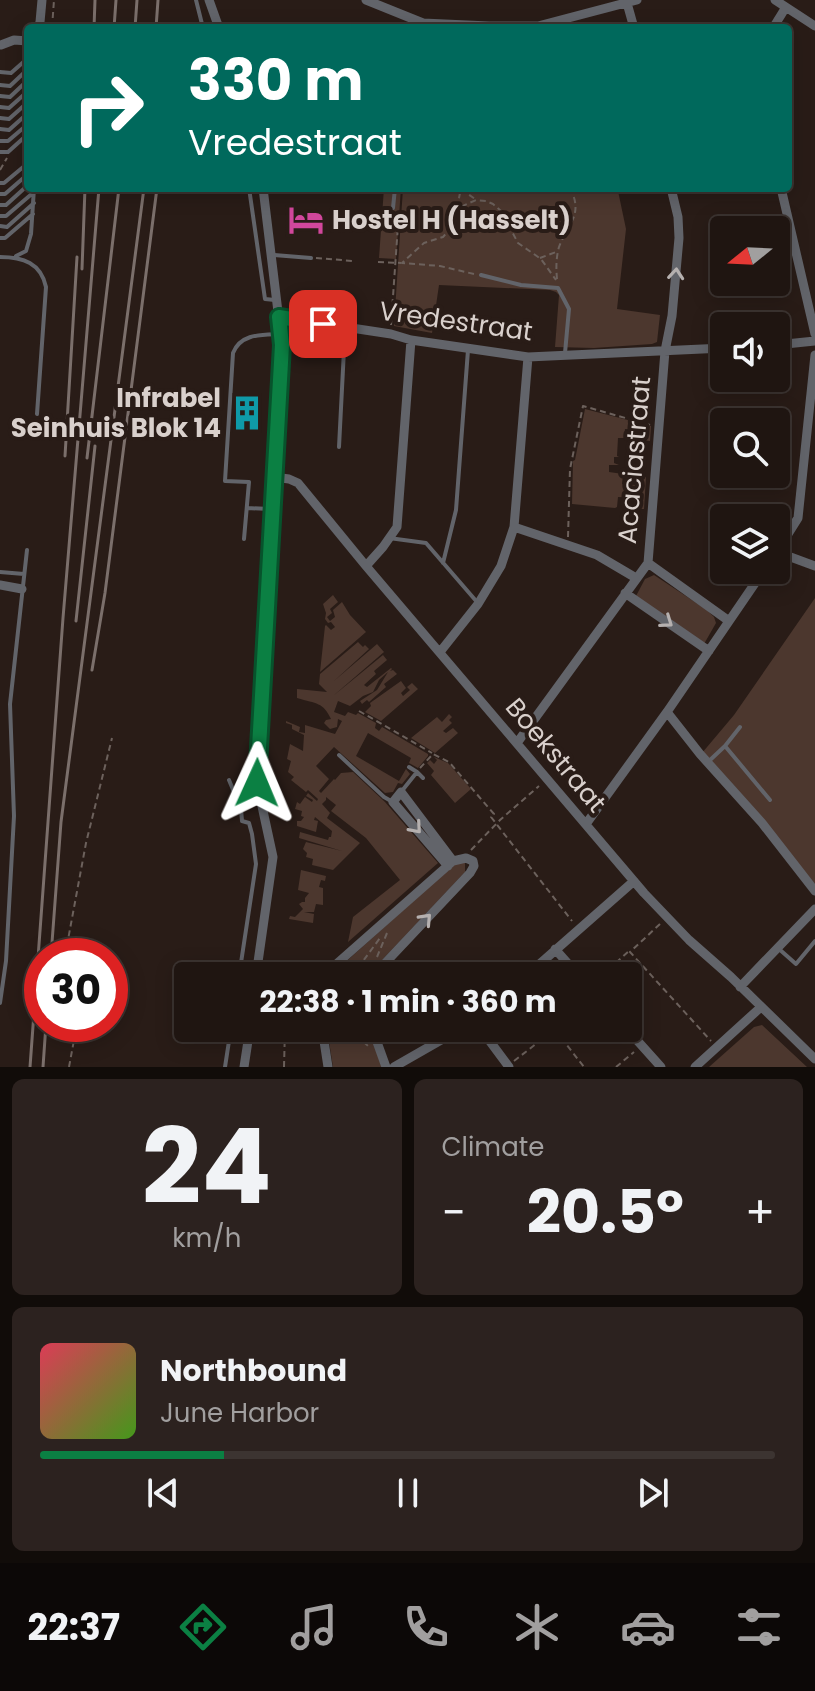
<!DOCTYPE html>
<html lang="en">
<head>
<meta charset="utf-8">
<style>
  body { margin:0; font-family:Poppins,sans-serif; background:#2c221f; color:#f1f3f6; height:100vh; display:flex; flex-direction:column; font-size:30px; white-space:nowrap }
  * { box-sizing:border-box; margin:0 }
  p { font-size:26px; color:#a19f9f }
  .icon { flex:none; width:44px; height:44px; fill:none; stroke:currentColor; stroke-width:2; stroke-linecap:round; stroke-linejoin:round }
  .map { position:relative; height:1067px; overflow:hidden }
  .details { display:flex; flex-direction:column; gap:12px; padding:12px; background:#110c09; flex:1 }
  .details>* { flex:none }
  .top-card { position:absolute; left:24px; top:24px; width:768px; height:168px; border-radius:8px; box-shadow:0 4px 20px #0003,0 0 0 2px #3c3431; background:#00695c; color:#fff; overflow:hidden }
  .needle { width:52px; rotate:252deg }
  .buttons { position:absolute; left:710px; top:216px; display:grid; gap:16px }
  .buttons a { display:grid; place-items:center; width:80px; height:80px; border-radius:8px; background:#1f1511; box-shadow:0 4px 20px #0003,0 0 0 2px #3c3431; font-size:40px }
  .speed { position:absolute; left:24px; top:938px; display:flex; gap:16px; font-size:40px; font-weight:700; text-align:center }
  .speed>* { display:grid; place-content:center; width:104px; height:104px; border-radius:50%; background:#1f1511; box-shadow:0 4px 20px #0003,0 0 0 2px #3c3431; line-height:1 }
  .speed .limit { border:12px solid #d22; background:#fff; color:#111 }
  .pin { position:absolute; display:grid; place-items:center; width:68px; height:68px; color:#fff; margin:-34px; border-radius:16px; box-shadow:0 4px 12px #0006 }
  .me { position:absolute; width:88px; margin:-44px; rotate:1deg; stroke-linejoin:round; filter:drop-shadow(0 0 6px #0008) }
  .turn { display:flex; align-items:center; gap:28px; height:168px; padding:0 32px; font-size:36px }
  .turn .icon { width:104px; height:104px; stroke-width:2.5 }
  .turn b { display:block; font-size:56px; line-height:68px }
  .big { font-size:60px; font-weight:700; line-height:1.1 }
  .details .card { flex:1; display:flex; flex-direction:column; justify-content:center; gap:12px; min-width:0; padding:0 28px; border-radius:12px; background:#2c221f }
  .details .dial { align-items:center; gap:0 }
  .dial b { font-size:104px; line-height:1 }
  .song { display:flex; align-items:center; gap:24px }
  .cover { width:96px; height:96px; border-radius:12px; background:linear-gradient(135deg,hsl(350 70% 55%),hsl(100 70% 35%)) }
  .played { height:8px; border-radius:4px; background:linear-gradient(90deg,#0b8043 25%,#3c3431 25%) }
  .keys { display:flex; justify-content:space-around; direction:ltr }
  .heat { display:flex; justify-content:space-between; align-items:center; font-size:44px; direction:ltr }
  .details .tiles { flex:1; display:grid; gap:12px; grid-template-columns:1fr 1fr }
  .card:last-child { grid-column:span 2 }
  .trip { position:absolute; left:174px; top:962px; width:468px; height:80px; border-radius:8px; background:#1f1511; box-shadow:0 4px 20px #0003,0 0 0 2px #3c3431; font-weight:700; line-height:80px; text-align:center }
  .tabs { display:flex; height:128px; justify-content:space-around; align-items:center; background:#0c0807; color:#a19f9f }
  .tabs .icon { width:56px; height:56px }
  .tabs .current { color:#0b8043 }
  .tabs b { font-size:36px; color:#f1f3f6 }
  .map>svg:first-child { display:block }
  .green { fill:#4c372e }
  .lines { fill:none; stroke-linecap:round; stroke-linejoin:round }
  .path { stroke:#6c615c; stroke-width:2; stroke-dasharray:6 4; stroke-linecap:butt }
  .lane { stroke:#62646a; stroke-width:4 }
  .street { stroke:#62646a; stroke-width:9 }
  .rail { stroke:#7b6f6b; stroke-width:3 }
  .oneway { stroke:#b5b0af }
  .route-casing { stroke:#07532c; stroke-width:20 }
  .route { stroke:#0b8043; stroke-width:14 }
  .labels { text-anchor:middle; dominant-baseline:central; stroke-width:8; stroke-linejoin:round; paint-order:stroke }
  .poi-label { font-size:26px; font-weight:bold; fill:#d9d0cc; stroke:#291c17; text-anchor:start }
  .street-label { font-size:26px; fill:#d9d0cc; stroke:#291c17 }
</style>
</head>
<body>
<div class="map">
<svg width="815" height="1067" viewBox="0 0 815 1067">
  <rect width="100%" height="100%" fill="#291c17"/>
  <path class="green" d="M384,188H401L396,259L379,258Z
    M403,188H567C585,194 599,194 618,191L626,229L617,309L660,315L657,342L652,344L594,348L555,347L559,295L556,292L550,290L439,285L432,333L394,326Z
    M585,409L651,426L650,441L643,440L644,430L625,429L624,438H618L617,456L619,457H614V463L619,465H609V472L623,474L622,484L639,485L640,475L646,477L644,509H638V498L618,497L617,507L615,508L572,504L573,461L575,460Z
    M654,575L707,610L714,617L716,623L704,644L636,596L645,579Z
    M333,595L338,602L330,609L332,613L327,617L330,621L335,617L333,610L342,602L350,615L366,632L320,672L325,626L326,625L331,630L335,627L331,622L328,623L325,619L326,613L323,604Z
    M815,598V884L702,753L734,715Z
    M358,642L363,647L365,645L369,649L334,681L377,644L384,652L333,696L383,655L387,660L374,671L376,674L364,685L367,687L391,668L392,669L390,671L393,670L397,674L384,684L386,687L369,702L367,700L362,704L360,701L377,690L388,672L379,680L373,692L363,696L350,706L338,701L334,712L345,716L348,712L356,715L358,713L376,723L375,728L379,731L382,727L428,754V756L418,768L409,763L411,758L368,733L356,756L399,781L406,769L410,774L402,784L398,783L393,792L385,793L334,747L316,766L329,779L319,791L321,793L334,779L335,780L341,773L353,772L385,802L438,863L348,942L353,917L400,880L366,838L331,811L336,805L326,797V800L322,804L330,813L327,818L360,843L333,870L312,865L313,859L306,857L307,853L303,849L306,842L342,851L299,838L300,832L328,840L329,837H331L332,831L315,817L314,820L318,821L316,832L297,826V821H301L304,817L301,816L302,811L295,809L297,802L300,804L305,797L312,802L313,800L306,796L308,793L317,801L318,799L308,790L306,792L291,780L294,777L288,772L291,761L287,759L290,744L303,751L304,735L292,729V725L286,723V721L300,727L299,732L305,733V725L335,734L342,721L338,719L337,727L330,729L324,723L326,720L331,719C323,702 317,704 297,698V689L327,692L319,684L320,674Z
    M401,681L406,688L401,693L403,696L410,690L407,687L412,683L418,689L381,721L365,712L371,706L370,703Z
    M449,714L452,717L449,720L452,723L443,731L446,733L453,728L458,733L435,753L411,738L437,717L442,722Z
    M434,757L448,763L471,789L455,803L431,775L434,771L427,763L430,760L434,764L437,760Z
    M458,861L465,863V872L367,976H330Z
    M301,870L326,876L325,881L321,880L319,887L323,888V905L316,904L314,912H304L314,914L313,923L289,919L290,916L295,917L303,909L299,904L302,902H305V898L309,893L298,890Z
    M762,1025L807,1067H709L754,1027Z
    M327,1028H368L382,1067H333Z"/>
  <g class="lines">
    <path class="path" d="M52,28L54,0
      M0,170L7,158
      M461,189L475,199
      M457,208L461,188
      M316,258L353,261
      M540,258L556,252
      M378,262L401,263
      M474,274L440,266L402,263L424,243L443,237L450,229L456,209L476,200L486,201L493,204L501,211L518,243L541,259L556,280
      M557,279C556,268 556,258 559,247C568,223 584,215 570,188
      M391,325L399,211
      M568,537L570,469L583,406L650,425
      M359,711L432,753
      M420,768L433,754L449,762L494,814L491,817L572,921
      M471,850L500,820L539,786
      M660,924L630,952L711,1041
      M65,956L86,843L112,738
      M377,957L387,933
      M352,963L369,968
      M352,976L380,938
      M601,976L629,951
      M349,1028L368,1046
      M555,1030L584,1067
      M514,1061L554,1030L553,1028
      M69,1067L77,1024
      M284,1067L285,1028
      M616,1067L634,1052"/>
    <path class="lane" d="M196,0L203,28
      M0,72L11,73L28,58
      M0,85L10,86L28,69
      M0,96L10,97L28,80
      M0,107L9,108L28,91
      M0,118L9,119L28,102
      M0,129L9,130L28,113
      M0,141H8L28,124
      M0,152H8L28,134
      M0,183H4L28,163
      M249,188L265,299L275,300
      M0,194H5L28,174
      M0,205H6L28,185
      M393,208L395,188
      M0,216H6L34,192
      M0,226L7,227L34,203
      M0,238H5L33,214
      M274,255L311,258
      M16,256L26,251L31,234L34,188
      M0,257C23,257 41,263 46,287L37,414
      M481,275L521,285L558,288L569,309L565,353
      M339,447L345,330
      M247,508L270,509
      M389,538L426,543L477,602
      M244,539L249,482L225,481L233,353C241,333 262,335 281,334
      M443,563L456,510L468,350
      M0,572L24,574
      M725,746L770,800
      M339,755L384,797L391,801
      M709,761L725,746L740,727
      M409,767L417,772
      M229,780L241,809L242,821L249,823L252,834L256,864L239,976
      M401,792L417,772L423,778
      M779,949L796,964L815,941
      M0,1003L6,961L14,816L10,704L27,550
      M225,1067L231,1028"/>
    <path class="street" d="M209,0L219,28
      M366,0L423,23L489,26H538L637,0
      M775,0L815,26
      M627,3L634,28
      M38,28L40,22L42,0
      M773,28L786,7
      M1,45L14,40L28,41
      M781,188L815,334
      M279,317L391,334L411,340L528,357L724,348
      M776,345L815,341
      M274,477L289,479L298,483L366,566L644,893L689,940L731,977L815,1059
      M514,527L597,555L636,578
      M777,552L815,566
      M776,553L798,518L815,355
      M648,563L729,621
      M366,566L383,547L397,527L411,340
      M0,585L22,589
      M625,593L709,651
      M440,652L478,604L501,566L514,527L528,357
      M667,712L700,754L762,823L815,891
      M517,743L648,563L665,351L672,316L679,238L678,217L671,188
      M586,824L667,712L764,570
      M448,866L393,802L401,792L453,861
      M555,949L579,976
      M257,966L317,975L325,974L453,861L466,858L473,861L474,866L470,873L373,976
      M256,976L273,857L257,783L256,768L282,345L263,188
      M526,976L634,881
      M740,987L815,909
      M322,1028L328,1067
      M372,1028L386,1067
      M480,1028L509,1067
      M626,1028L661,1067
      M244,1067L250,1028
      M394,1067L462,1028
      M695,1067L761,1007"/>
    <path class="rail" d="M94,28L95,0
      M114,28L116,0
      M135,28L137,0
      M156,28L158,0
      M82,269L85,188
      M65,456L77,257
      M87,458L119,188
      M76,621L95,446
      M92,670L105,593L157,188
      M51,956L61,822L144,188
      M30,1067L63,618L99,188
      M43,1067L46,1024"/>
  </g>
  <defs><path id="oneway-chevron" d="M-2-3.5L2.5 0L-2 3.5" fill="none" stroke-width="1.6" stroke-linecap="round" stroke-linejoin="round" transform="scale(2)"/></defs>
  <g class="oneway">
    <use href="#oneway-chevron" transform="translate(676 274) rotate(-85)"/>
    <use href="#oneway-chevron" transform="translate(667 622) rotate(35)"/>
    <use href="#oneway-chevron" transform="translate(416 828) rotate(49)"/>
    <use href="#oneway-chevron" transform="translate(426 919) rotate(-47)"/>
  </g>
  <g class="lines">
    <g class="route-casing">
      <path id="route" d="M257,783L282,345L279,317L323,324"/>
    </g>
    <use href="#route" class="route"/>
  </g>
  <defs>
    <g id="hotel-bare" transform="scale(2.76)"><path d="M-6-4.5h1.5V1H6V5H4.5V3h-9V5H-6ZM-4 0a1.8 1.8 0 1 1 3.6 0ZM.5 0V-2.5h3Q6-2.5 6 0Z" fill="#d1479c" stroke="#291c17" stroke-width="2.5" paint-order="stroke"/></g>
    <g id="building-bare" transform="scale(2.76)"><path d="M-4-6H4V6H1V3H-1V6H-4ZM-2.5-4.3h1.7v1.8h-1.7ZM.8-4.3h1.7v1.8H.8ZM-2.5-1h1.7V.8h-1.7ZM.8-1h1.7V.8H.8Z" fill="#0f9aa8" stroke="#291c17" stroke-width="2.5" paint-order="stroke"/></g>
  </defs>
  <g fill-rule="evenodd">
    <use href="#hotel-bare" x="306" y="220"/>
    <use href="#building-bare" x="247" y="413"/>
  </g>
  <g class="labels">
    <g class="poi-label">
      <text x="332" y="220">Hostel H (Hasselt)</text>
      <text x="221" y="398" text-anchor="end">Infrabel<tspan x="221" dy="30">Seinhuis Blok 14</tspan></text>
    </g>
    <g class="street-label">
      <text transform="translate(456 321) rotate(8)">Vredestraat</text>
      <text transform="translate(634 460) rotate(-85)">Acaciastraat</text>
      <text transform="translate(556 755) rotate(50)">Boekstraat</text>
    </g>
  </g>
</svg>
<div class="buttons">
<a><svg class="needle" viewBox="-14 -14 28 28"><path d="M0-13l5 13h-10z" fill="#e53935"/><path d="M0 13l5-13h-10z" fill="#a19f9f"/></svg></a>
<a><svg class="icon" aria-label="sound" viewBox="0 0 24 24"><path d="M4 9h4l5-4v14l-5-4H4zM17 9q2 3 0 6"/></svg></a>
<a><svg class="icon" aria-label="search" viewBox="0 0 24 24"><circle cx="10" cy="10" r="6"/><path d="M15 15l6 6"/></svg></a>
<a><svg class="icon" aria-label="layers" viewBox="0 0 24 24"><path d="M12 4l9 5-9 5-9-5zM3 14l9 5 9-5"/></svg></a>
</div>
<div class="speed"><div class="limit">30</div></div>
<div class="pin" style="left:323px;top:324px;background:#d93025"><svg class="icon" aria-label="arrive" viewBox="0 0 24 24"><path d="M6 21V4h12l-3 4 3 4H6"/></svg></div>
<svg class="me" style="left:257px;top:783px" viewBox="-20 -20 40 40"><path d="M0-17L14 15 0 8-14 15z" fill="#0b8043" stroke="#fff" stroke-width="4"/></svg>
<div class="trip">22:38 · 1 min · 360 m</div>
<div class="top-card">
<div class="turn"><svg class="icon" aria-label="right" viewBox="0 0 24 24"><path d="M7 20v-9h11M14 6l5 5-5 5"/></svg><div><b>330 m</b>Vredestraat</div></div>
</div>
</div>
<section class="details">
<div class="tiles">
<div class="card dial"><b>24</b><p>km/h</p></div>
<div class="card"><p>Climate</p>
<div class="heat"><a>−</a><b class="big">20.5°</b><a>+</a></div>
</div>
<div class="card">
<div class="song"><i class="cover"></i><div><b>Northbound</b><p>June Harbor</p></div></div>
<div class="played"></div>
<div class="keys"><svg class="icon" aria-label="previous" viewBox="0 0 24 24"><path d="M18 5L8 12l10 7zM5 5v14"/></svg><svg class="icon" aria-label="pause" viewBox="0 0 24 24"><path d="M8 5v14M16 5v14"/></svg><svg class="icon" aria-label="next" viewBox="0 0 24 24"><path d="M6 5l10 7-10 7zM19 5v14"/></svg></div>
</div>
</div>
</section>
<nav class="tabs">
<b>22:37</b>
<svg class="icon current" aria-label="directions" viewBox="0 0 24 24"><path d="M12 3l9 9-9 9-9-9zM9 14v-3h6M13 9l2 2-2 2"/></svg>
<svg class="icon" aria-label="music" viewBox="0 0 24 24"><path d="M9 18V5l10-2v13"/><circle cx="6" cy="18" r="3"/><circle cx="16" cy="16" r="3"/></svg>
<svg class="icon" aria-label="phone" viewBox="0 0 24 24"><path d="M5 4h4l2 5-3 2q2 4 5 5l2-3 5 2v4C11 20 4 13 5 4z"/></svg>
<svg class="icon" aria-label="climate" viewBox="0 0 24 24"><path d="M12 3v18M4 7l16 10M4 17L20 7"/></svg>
<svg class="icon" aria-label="car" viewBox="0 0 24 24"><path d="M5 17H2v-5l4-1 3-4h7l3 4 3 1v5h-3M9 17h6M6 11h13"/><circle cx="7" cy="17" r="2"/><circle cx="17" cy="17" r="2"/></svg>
<svg class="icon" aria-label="filters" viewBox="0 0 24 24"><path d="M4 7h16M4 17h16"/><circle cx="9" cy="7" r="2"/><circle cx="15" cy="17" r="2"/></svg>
</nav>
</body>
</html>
